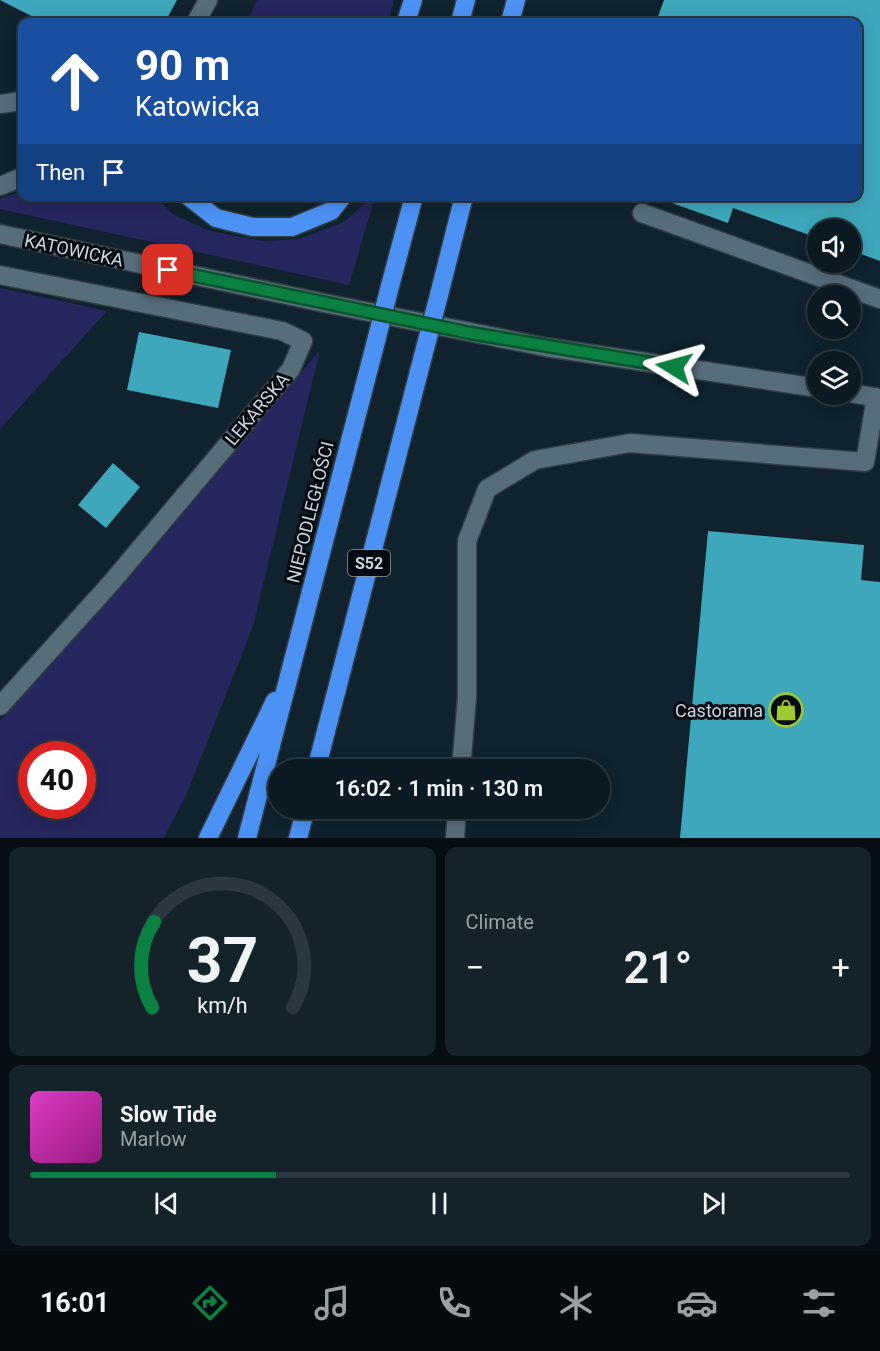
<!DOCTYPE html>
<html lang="en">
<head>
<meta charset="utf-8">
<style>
  body { margin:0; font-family:Roboto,sans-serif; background:#14232a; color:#f1f3f6; height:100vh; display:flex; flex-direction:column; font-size:22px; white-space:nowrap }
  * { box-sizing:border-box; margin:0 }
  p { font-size:20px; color:#9aa1a5 }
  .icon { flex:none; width:33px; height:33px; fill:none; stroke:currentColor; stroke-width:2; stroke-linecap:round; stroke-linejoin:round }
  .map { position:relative; height:838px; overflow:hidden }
  .drawer { display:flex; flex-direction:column; gap:9px; padding:9px; background:#060e13; flex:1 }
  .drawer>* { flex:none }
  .banner { position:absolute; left:18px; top:18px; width:844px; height:183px; border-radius:12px; box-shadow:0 3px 15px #0003,0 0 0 2px #2b3840; background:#1a4fa0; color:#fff; overflow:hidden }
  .buttons { position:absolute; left:807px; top:219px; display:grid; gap:12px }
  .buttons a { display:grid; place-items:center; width:54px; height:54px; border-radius:50%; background:#0b1a22; box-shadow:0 3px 15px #0003,0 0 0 2px #2b3840; font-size:30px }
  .speed { position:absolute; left:18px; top:741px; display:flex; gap:12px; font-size:30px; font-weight:700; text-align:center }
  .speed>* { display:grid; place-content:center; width:78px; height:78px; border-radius:50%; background:#0b1a22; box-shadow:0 3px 15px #0003,0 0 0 2px #2b3840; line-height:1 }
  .speed .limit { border:9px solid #d22; background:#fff; color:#111 }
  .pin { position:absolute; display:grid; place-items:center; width:51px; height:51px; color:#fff; margin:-26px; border-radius:12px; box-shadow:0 3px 9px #0006 }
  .me { position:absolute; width:66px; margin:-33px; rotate:278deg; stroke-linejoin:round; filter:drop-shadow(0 0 4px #0008) }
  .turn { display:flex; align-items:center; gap:21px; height:126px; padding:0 18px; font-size:27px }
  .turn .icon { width:78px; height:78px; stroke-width:2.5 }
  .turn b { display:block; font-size:42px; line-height:51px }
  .then { display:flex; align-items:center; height:57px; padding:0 18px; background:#0003; gap:12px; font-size:22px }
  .big { font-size:45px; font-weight:600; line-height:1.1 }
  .drawer .widget { flex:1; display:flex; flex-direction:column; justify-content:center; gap:9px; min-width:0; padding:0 21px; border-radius:12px; background:#14232a }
  .drawer .dial { align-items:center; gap:0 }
  .dial svg { height:156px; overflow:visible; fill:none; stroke:#2b3840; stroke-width:7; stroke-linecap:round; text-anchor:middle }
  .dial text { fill:#f1f3f6; stroke:none }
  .song { display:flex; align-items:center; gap:18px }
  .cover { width:72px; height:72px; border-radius:9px; background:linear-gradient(135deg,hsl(310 70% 55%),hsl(310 70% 35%)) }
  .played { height:6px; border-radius:3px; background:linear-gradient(90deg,#0b8043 30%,#2b3840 30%) }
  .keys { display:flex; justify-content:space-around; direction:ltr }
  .heat { display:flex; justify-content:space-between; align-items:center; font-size:33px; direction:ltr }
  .drawer .tiles { flex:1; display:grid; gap:9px; grid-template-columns:1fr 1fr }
  .widget:last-child { grid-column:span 2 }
  .trip { position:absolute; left:268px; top:759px; width:342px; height:60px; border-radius:30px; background:#0b1a22; box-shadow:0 3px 15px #0003,0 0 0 2px #2b3840; font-weight:600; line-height:60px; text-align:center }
  .tabs { display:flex; height:96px; justify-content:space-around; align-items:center; background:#040a0e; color:#9aa1a5 }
  .tabs .icon { width:42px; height:42px }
  .tabs .selected { color:#0b8043 }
  .tabs b { font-size:27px; color:#f1f3f6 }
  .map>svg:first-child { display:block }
  .green { fill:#272760; fill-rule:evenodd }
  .building { fill:#3ea7bb }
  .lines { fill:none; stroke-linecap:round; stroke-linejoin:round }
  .minor-casing { stroke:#313c45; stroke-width:21 }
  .highway-casing { stroke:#313c45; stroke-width:21 }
  .minor { stroke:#576d7a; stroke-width:18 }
  .highway { stroke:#4c92f4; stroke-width:18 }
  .highway-bridge-casing { stroke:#313c45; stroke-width:21; stroke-linecap:butt }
  .highway-bridge { stroke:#4c92f4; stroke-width:18 }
  .route-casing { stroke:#07532c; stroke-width:15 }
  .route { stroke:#0b8043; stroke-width:10 }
  .labels { text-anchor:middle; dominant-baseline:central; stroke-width:6; stroke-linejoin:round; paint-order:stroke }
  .shield { fill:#040a0f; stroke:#8f9aa0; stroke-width:1.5 }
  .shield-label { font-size:16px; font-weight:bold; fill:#cbd7de }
  .street-label { font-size:18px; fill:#cbd7de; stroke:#040a0f }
  .poi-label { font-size:18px; fill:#cbd7de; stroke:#040a0f; text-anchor:end }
</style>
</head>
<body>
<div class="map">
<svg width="880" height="838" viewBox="0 0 880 838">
  <rect width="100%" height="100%" fill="#0f222d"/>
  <path class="green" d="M257,0H394L388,22H247Z
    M22,191V196L155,197L174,215L210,231L263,241L299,239L344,222L372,197H375L349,285L0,209V199Z
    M0,288L107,311L0,429Z
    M320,350L253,626L187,793L164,838H0V721L119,590ZM82,754V806H32V754Z"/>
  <path class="building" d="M0,0H177L165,22H43Z
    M664,0H880V261L850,250V230H818V238L733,208L728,223L661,199L662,196H858V22H656Z
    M139,332L231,350L218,408L127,390Z
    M113,463L140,487L106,528L78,505Z
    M708,531L864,545L861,580L880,582V838H680Z"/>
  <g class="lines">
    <g class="minor-casing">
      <path id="minor" d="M196,22L208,0
        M0,104L22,101
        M0,186L22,177
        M642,213L880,299
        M0,234L324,303L545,347L818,388
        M0,275L282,331L303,341L291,369L111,583L0,706
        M850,393L880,398
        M461,770L467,697V541L487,489L535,460L630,443L865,462L876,397
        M455,838L457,808"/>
    </g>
    <g class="highway-casing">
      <path id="highway" d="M406,22L413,0
        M460,22L466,0
        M510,22L516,0
        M188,196L216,218L253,227H292L331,211L343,196
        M390,286L414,196
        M439,295L464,196
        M316,770L423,356
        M208,838L275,701
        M247,838L375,345
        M298,838L306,808"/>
    </g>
    <use href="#minor" class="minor"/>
    <use href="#highway" class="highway"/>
    <g class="highway-bridge-casing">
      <path id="highway-bridge" d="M375,345L390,286
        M423,356L439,295"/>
    </g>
    <use href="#highway-bridge" class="highway-bridge"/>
  </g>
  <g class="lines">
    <g class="route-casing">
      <path id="route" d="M168,270L470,333L674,367"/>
    </g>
    <use href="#route" class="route"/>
  </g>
  <defs>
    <g id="shop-ring" transform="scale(1.725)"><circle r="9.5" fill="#040a0f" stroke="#9dca30" stroke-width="1.5"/><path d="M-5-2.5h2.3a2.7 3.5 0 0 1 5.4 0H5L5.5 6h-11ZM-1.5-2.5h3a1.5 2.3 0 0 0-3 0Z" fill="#9dca30"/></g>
  </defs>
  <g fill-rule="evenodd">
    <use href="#shop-ring" x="786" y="710"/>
  </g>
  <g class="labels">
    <rect class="shield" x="348" y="550" width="42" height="26" rx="4.5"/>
    <g class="shield-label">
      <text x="369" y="563">S52</text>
    </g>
    <g class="street-label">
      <text transform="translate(74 250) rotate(12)">KATOWICKA</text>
      <text transform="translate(257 409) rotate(-50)">LEKARSKA</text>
      <text transform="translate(310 512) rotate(-76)">NIEPODLEGŁOŚCI</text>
    </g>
    <g class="poi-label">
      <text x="763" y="710">Castorama</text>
    </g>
  </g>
</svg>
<div class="buttons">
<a><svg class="icon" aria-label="sound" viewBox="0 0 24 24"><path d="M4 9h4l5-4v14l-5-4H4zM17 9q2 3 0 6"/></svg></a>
<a><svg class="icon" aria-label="search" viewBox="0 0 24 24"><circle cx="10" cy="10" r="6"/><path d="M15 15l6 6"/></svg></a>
<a><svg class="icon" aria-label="layers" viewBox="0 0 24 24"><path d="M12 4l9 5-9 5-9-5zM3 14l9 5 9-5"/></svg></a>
</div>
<div class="speed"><div class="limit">40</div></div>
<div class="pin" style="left:168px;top:270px;background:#d93025"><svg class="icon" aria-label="arrive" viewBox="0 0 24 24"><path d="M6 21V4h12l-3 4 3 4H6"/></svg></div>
<svg class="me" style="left:674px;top:367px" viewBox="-20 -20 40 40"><path d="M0-17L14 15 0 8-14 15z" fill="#0b8043" stroke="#fff" stroke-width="4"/></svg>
<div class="trip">16:02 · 1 min · 130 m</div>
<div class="banner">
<div class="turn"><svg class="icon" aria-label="ahead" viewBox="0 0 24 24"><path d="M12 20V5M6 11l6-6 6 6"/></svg><div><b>90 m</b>Katowicka</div></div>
<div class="then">Then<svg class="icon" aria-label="arrive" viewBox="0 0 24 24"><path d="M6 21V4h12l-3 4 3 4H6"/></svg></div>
</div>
</div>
<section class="drawer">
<div class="tiles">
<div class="widget dial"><svg viewBox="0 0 100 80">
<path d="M14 69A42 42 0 1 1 86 69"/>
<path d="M14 69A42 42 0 0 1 15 25" stroke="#0b8043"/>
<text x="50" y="56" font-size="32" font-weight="700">37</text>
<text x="50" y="72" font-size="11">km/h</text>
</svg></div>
<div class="widget"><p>Climate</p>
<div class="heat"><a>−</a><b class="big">21°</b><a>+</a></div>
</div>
<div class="widget">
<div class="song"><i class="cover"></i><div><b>Slow Tide</b><p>Marlow</p></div></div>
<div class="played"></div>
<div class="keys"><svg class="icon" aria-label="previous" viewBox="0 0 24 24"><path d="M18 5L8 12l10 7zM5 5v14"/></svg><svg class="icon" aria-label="pause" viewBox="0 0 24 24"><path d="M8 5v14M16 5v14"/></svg><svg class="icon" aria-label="next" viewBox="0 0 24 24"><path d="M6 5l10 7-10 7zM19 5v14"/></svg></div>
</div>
</div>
</section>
<nav class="tabs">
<b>16:01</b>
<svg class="icon selected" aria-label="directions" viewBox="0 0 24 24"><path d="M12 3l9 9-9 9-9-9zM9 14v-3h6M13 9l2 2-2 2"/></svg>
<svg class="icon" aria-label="music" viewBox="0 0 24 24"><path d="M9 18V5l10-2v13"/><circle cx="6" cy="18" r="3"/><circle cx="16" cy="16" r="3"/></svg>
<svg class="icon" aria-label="phone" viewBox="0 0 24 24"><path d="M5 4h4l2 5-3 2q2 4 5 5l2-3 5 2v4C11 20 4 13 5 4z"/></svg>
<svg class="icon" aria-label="climate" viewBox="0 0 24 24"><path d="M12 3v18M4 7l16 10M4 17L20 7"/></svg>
<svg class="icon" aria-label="car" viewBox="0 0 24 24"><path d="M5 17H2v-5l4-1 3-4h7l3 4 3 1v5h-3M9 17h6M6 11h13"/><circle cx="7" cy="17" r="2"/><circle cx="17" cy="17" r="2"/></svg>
<svg class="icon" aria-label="filters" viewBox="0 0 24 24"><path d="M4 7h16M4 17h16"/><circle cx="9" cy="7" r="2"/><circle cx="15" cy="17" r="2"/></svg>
</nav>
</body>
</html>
